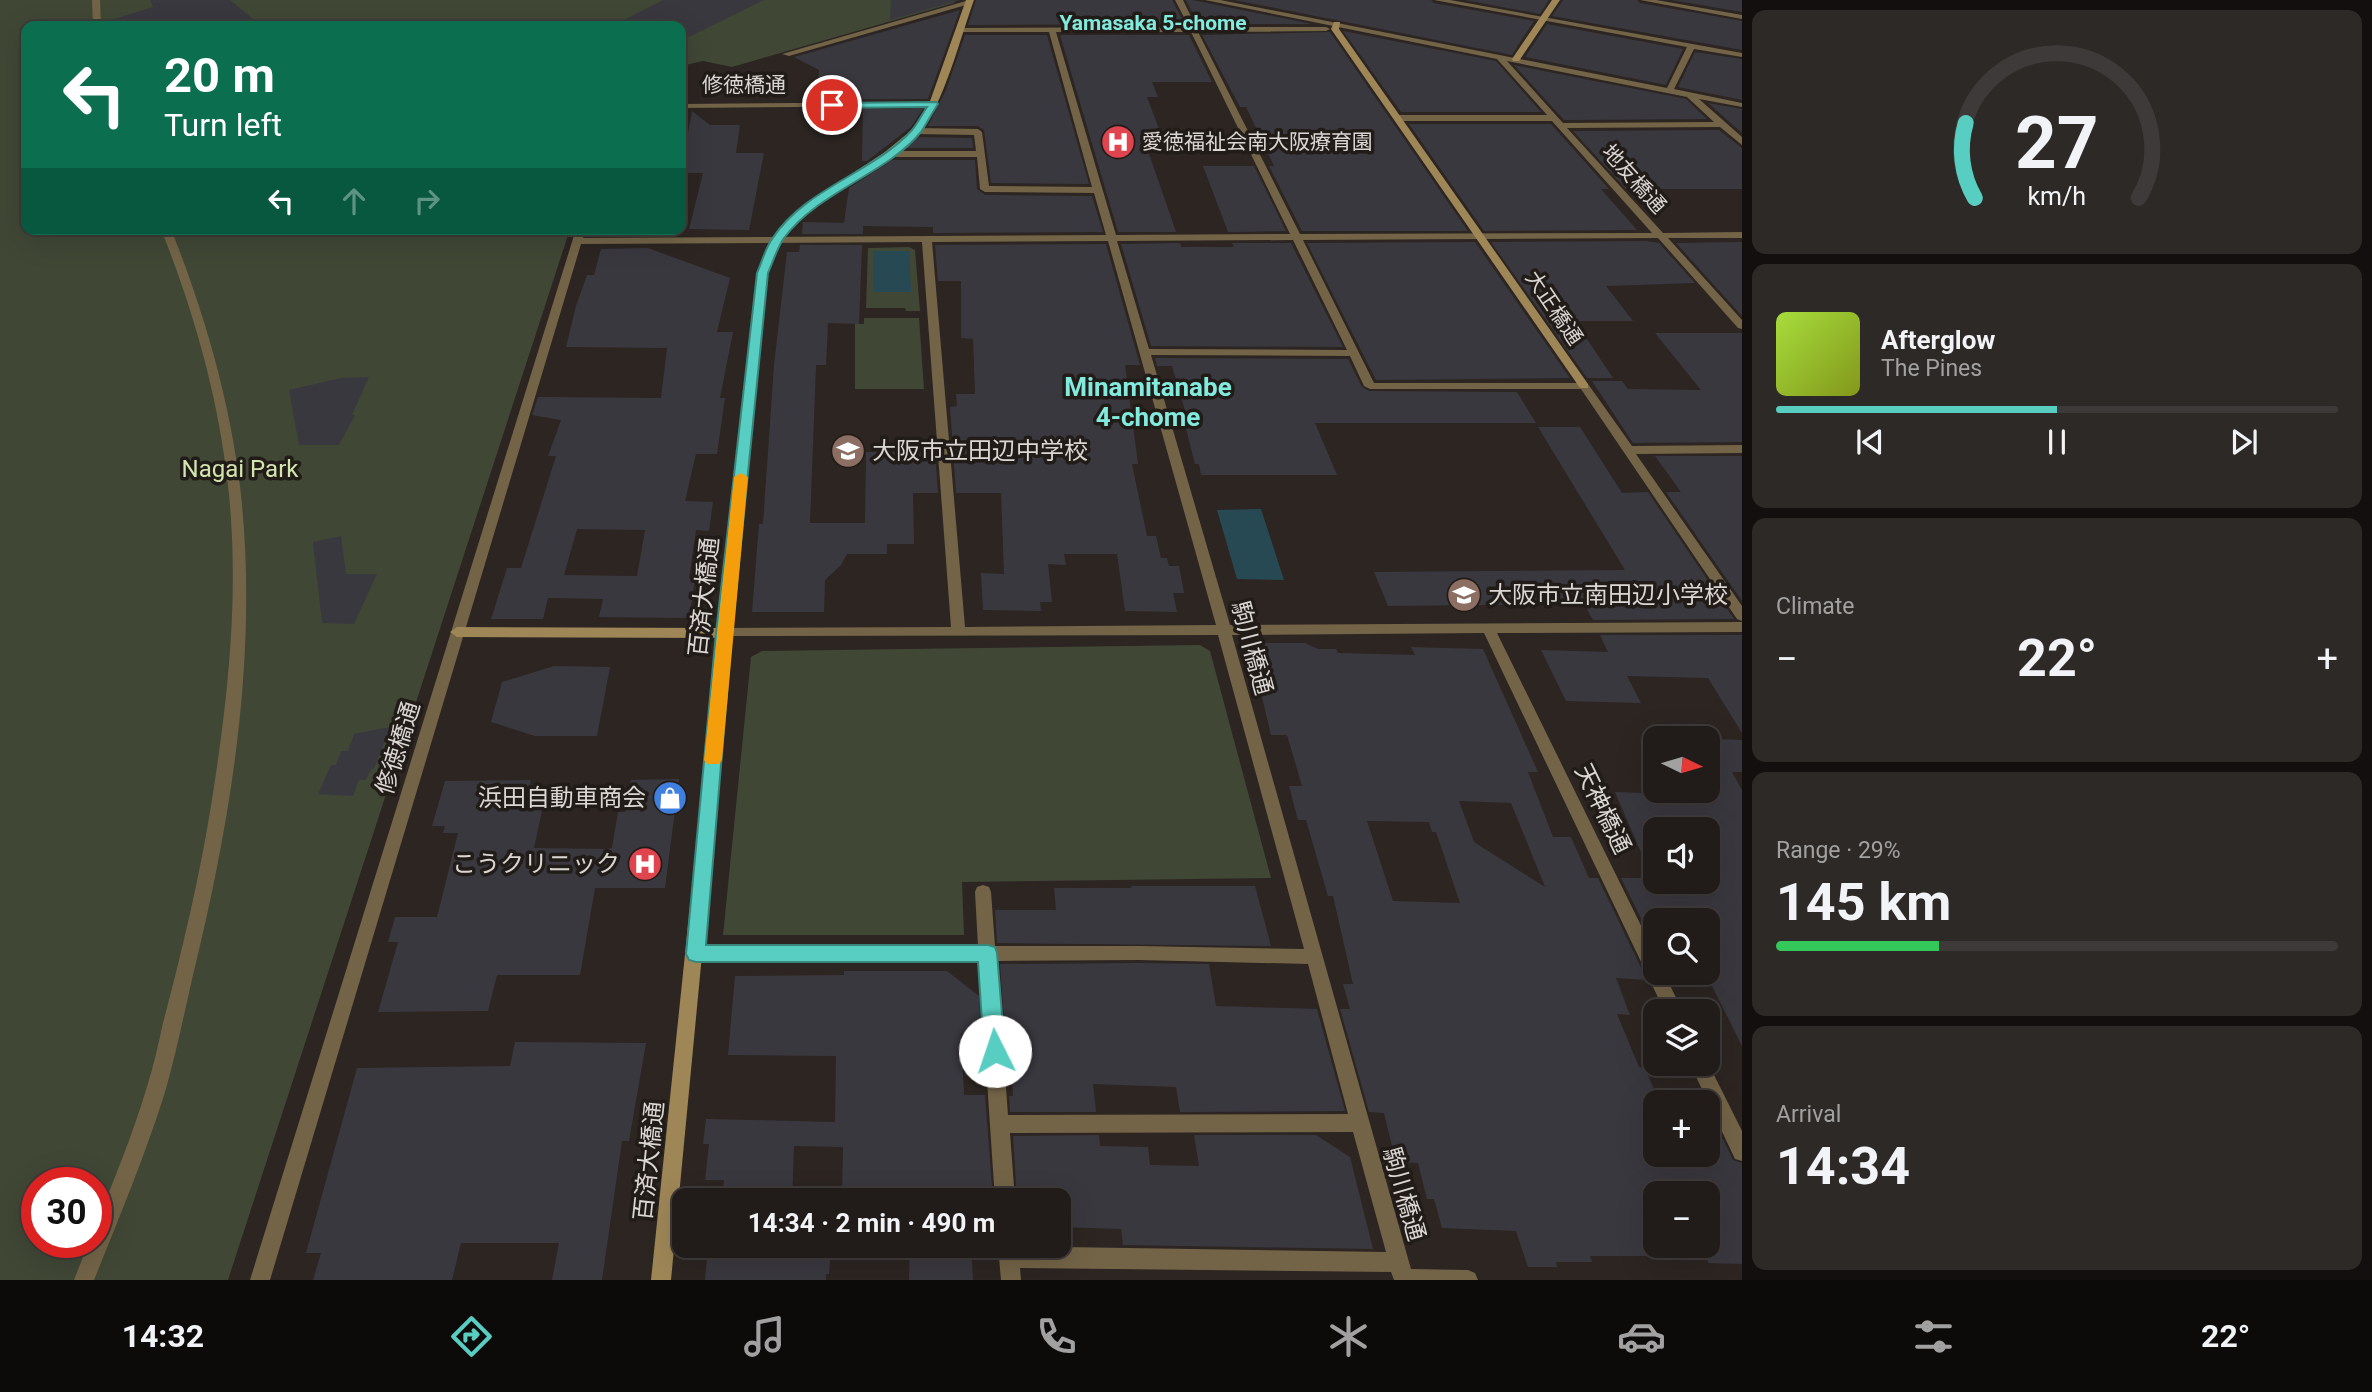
<!DOCTYPE html>
<html lang="en">
<head>
<meta charset="utf-8">
<style>
  body { margin:0; font-family:Roboto,"Noto Sans JP",sans-serif; background:#2d2927; color:#f1f3f6; height:100vh; display:flex; flex-direction:column; font-size:26px; white-space:nowrap }
  * { box-sizing:border-box; margin:0 }
  p { font-size:23px; color:#a2a1a2 }
  .icon { flex:none; width:38px; height:38px; fill:none; stroke:currentColor; stroke-width:2; stroke-linecap:round; stroke-linejoin:round }
  .map { position:relative; flex:1; overflow:hidden }
  .side { display:flex; flex-direction:column; gap:10px; padding:10px; background:#120f0e; width:630px }
  .side>* { flex:none }
  .guide { position:absolute; left:21px; top:21px; width:665px; height:214px; border-radius:14px; box-shadow:0 7px 28px #0002,0 0 0 2px #3e3a39; background:#0b6e4f; color:#fff; overflow:hidden }
  .needle { width:46px; rotate:95deg }
  .fabs { position:absolute; left:1643px; top:726px; display:grid; gap:14px }
  .fabs a { display:grid; place-items:center; width:77px; height:77px; border-radius:14px; background:#211c1a; box-shadow:0 7px 28px #0002,0 0 0 2px #3e3a39; font-size:35px }
  .speed { position:absolute; left:21px; top:1167px; display:flex; gap:14px; font-size:35px; font-weight:700; text-align:center }
  .speed>* { display:grid; place-content:center; width:91px; height:91px; border-radius:50%; background:#211c1a; box-shadow:0 7px 28px #0002,0 0 0 2px #3e3a39; line-height:1 }
  .speed .limit { border:10px solid #d22; background:#fff; color:#111 }
  .pin { position:absolute; display:grid; place-items:center; width:60px; height:60px; color:#fff; margin:-30px; border:4px solid #fff; border-radius:50%; box-shadow:0 2px 7px #0007 }
  .me { position:absolute; width:77px; margin:-38px; rotate:356deg; stroke-linejoin:round; filter:drop-shadow(0 0 5px #0008) }
  .turn { display:flex; align-items:center; gap:24px; height:147px; padding:0 28px; font-size:32px }
  .turn .icon { width:91px; height:91px; stroke-width:2.5 }
  .turn b { display:block; font-size:49px; line-height:60px }
  .lanes { display:flex; align-items:center; height:66px; padding:0 28px; background:#0003; justify-content:center; gap:35px; direction:ltr }
  .lanes .off { opacity:.35 }
  .big { font-size:52px; font-weight:700; line-height:1.1 }
  .side .card { flex:1; display:flex; flex-direction:column; justify-content:center; gap:10px; min-width:0; padding:0 24px; border-radius:14px; background:#2d2927 }
  .side .dial { align-items:center; gap:0 }
  .dial svg { height:182px; overflow:visible; fill:none; stroke:#3e3a39; stroke-width:7; stroke-linecap:round; text-anchor:middle }
  .dial text { fill:#f1f3f6; stroke:none }
  .song { display:flex; align-items:center; gap:21px }
  .cover { width:84px; height:84px; border-radius:10px; background:linear-gradient(135deg,hsl(80 70% 55%),hsl(70 70% 35%)) }
  .played { height:7px; border-radius:4px; background:linear-gradient(90deg,#57cec1 50%,#3e3a39 50%) }
  .keys { display:flex; justify-content:space-around; direction:ltr }
  .heat { display:flex; justify-content:space-between; align-items:center; font-size:38px; direction:ltr }
  .charge { height:10px; border-radius:5px; background:linear-gradient(90deg,#34c759 29%,#3e3a39 0) }
  .trip { position:absolute; left:672px; top:1188px; width:399px; height:70px; border-radius:14px; background:#211c1a; box-shadow:0 7px 28px #0002,0 0 0 2px #3e3a39; font-weight:700; line-height:70px; text-align:center }
  .tab-bar { display:flex; height:112px; justify-content:space-around; align-items:center; background:#0d0b0a; color:#a2a1a2 }
  .tab-bar .icon { width:49px; height:49px }
  .tab-bar .active { color:#57cec1 }
  .tab-bar b { font-size:32px; color:#f1f3f6 }
  main { display:flex; flex:1; min-height:0 }
  .map>svg:first-child { display:block }
  .green { fill:#404735; fill-rule:evenodd }
  .water { fill:#264954 }
  .building { fill:#3a383f; fill-rule:evenodd }
  .lines { fill:none; stroke-linecap:round; stroke-linejoin:round }
  .street { fill:#736447; fill-rule:evenodd }
  .secondary { fill:#9e8657; fill-rule:evenodd }
  .route { fill:#57cec1; stroke:#39867d; stroke-width:2 }
  .slow { fill:#f59e0b }
  .labels { text-anchor:middle; dominant-baseline:central; stroke-width:7; stroke-linejoin:round; paint-order:stroke }
  .far-neighbourhood-label { font-size:21px; font-weight:bold; fill:#82ebde; stroke:#221c18 }
  .far-street-label { font-size:21px; fill:#dad6d3; stroke:#221c18 }
  .far-poi-label { font-size:21px; fill:#dad6d3; stroke:#221c18; text-anchor:start }
  .poi-label { font-size:24px; fill:#dad6d3; stroke:#221c18; text-anchor:start }
  .park-label { font-size:24px; fill:#d2e5af; stroke:#221c18 }
  .street-label { font-size:24px; fill:#dad6d3; stroke:#221c18 }
  .neighbourhood-label { font-size:26px; font-weight:bold; fill:#82ebde; stroke:#221c18 }
</style>
</head>
<body>
<main>
<div class="map">
<svg width="1742" height="1280" viewBox="0 0 1742 1280">
  <rect width="100%" height="100%" fill="#2c2522"/>
  <path class="green" d="M0,0H955L954,3L732,67L703,61L681,66V26H26V229H570L228,1280H0ZM37,1183H96V1242H37Z
    M909,247L915,250L920,311H906L905,308H866L868,248Z
    M864,318H919L924,389H855V324H864Z
    M1200,645L1210,651L1271,878L962,882L964,935H723L751,657L762,651Z"/>
  <path class="water" d="M873,251H909L911,292H873Z
    M1261,509L1284,580L1237,579L1217,510Z"/>
  <path class="building" d="M150,0H230L262,26H109L108,21L153,7Z
    M663,0H764L681,41V26H612Z
    M891,0H960L890,20Z
    M976,0H1172L1185,24L968,25Z
    M1186,0H1192L1312,24H1198Z
    M1234,0H1431L1434,3L1534,21L1512,55Z
    M1465,0H1549L1540,14Z
    M1563,0H1637L1640,3L1742,21V50L1552,16Z
    M1671,0H1742V12Z
    M960,10L928,99H844L845,84H818L819,70L794,57Z
    M1547,24L1683,49L1666,85L1525,57Z
    M1343,31L1496,61L1541,112H1401Z
    M1330,32L1468,231H1302L1269,166H1274L1246,107H1240L1202,35Z
    M965,35H1047L1089,184L991,183L984,130L978,126H928L946,90Z
    M1060,35H1189L1212,82H1152L1158,97H1147L1164,142H1145L1176,232H1118Z
    M1695,52L1742,59V100L1678,87Z
    M1514,65L1686,99L1707,119L1564,120Z
    M1708,103L1742,109V133Z
    M863,109H923L911,127L867,161H862Z
    M692,111L710,125H740L736,153H764L749,230L689,229L703,173H681Z
    M1409,124H1551L1609,189H1601L1637,230L1484,231Z
    M1719,130L1742,148V189H1626L1573,131Z
    M919,137L972,138L973,148H906Z
    M892,160H975L977,189L985,195L1092,196L1103,232L933,233V227L863,226V234H802L803,222L844,223L849,188Z
    M1203,166H1254L1286,231L1228,232Z
    M1646,241L1659,243L1695,283L1606,286L1633,321H1575L1613,378H1587L1491,242Z
    M1475,242L1570,378L1376,380L1307,243Z
    M1742,242V316L1676,243Z
    M1180,243L1181,247H1234L1232,243H1291L1343,347L1151,346L1121,244Z
    M1106,244L1140,365H1125L1138,464H1132L1147,536H1156L1161,558H1167L1169,566H1179L1184,593H1173L1177,612L1125,611L1117,554H1064L1066,565L1048,564L1052,602H1040L1041,611L983,610L981,573L1004,574L1001,493H956L950,407L957,406L956,394H975L973,339L961,338V281H938L935,245Z
    M800,245H862L859,324L828,323L826,365H816L810,523H865L866,452H935L938,493H913L914,544H887V554H847L841,565L825,580L824,612H752L759,524H763L774,365L787,252H799Z
    M648,248L730,278L717,332H733L720,398H725L717,454H696L685,501L713,502L709,531L696,530L689,578L695,579L689,618L599,617L603,599L548,598L543,619H491L507,568H521L556,456H548L561,420L532,415L538,397L661,398L667,348L566,347L576,306L587,275H594L601,249ZM577,529L645,530L637,576L564,575Z
    M1655,333H1742V442L1633,443L1592,381H1622L1628,389L1701,390Z
    M1155,358L1348,359L1362,387L1369,391L1517,392L1536,423H1315L1337,475H1201L1199,464H1195L1184,421H1188L1172,366H1157Z
    M369,377L352,415H355L339,445H299L289,390L341,378Z
    M1538,427H1580L1622,493L1648,492L1734,619L1593,620L1584,604L1388,606L1374,572L1625,570Z
    M1655,456H1742V601L1666,492H1681Z
    M341,536L346,574H377L354,624L322,623L313,542Z
    M1600,635H1742V733L1708,678L1627,676L1641,703L1566,701L1541,650L1608,652Z
    M1249,643H1305L1318,649H1336L1338,653L1415,655L1411,647L1483,649L1538,772H1528L1553,837H1571L1589,878H1598L1647,980L1616,978L1630,1015L1617,1014L1639,1067L1645,1068L1656,1094V1155H1708V1139H1723L1733,1160L1742,1163V1264L1708,1263V1194H1648L1656,1211V1246H1670L1674,1256H1590L1592,1262H1556L1557,1267H1528L1516,1231L1442,1228L1434,1199H1427L1418,1163L1396,1162L1384,1113L1369,1112L1340,1009H1350L1343,984H1353L1333,896H1328L1306,820H1298L1289,786H1302L1287,735H1271ZM1459,801L1511,803L1545,887L1474,842ZM1367,821L1429,822L1432,832H1436L1460,903L1393,901Z
    M554,666L610,667L597,736H535L491,722L502,682Z
    M390,727L374,769H371L366,780H359L353,796L318,794L331,765H336L341,751H348L354,734Z
    M1708,727L1715,739L1742,740V772H1732L1742,790V1046L1708,978V920H1656V949L1621,878H1652L1615,792L1666,794L1664,791H1708ZM1656,830H1708V882H1656Z
    M679,779L665,888H595L580,975H497L488,1011L378,1012L398,942H388L395,917H437L458,833H443L445,826H432L445,781L531,780L528,791H536L534,801H544L534,848L607,849L612,848L618,812H625L631,780Z
    M1131,886H1255L1271,946L997,943L995,910H1056L1054,888H1132Z
    M1139,963L1209,964L1216,1006L1317,1009L1345,1111L1180,1112L1176,1087L1093,1084L1096,1112H1010L1009,1096H1013L1009,1034H1005L1000,964Z
    M844,971H947L979,996L981,1033H961L964,1095H985L993,1200H842L843,1147L794,1146L792,1200H722L724,1180H705L709,1144H703L706,1119L835,1122L836,1056L728,1055L735,976L844,975Z
    M515,1042L646,1043L629,1141H622L602,1280H552L559,1243H461L452,1280H313L321,1253H306L357,1068L510,1066Z
    M1099,1135L1100,1146L1148,1147L1150,1165L1199,1166L1194,1135H1316L1350,1157L1373,1249L1123,1245L1121,1229L1059,1227V1200H1017L1013,1136Z
    M708,1246H831L829,1274H826V1280H705Z
    M910,1246H971L973,1280H909Z"/>
  <g class="lines">
    <path class="street" d="M92,0H100L101,26H93Z
      M1175,0H1183L1196,27H1326L1330,29L1326,31L1198,32L1300,234L1652,233L1552,121H1398L1394,118L1398,115H1547L1497,59L1205,0H1220L1667,88L1687,47L1434,0H1450L1742,53V57L1694,49L1674,89L1742,103V107L1699,99L1742,137V145L1720,127L1567,128L1663,233L1742,232V238H1668L1742,320V329L1738,328L1658,238L1303,240L1374,383H1584L1588,384L1632,446L1742,445V453L1636,454L1742,606V621L1737,619L1581,389H1370L1364,386L1350,356L1151,355L1230,625L1742,622V632L1497,633L1656,956V973H1664L1683,1012H1665L1484,633L1232,635L1411,1269L1468,1270L1475,1273L1478,1280H1394L1391,1272L1020,1268L1021,1280H1001L998,1246L1386,1252L1353,1132L1010,1133L1015,1200H995L979,961H696L690,959L687,954L690,949L696,947L978,946L975,892L977,887L983,885L989,887L991,892L995,946H1139L1304,949L1218,635L719,636L717,633L719,630L724,628L951,627L922,242L581,244L270,1280H250L576,229H586L583,238L1106,235L1094,193L985,192L980,189L977,157H888L884,154L888,151H976L974,135L916,134L912,131L916,128L978,129L982,132L989,186L1092,187L1049,32H960L956,30L960,28L1189,27ZM1056,32H1191L1290,234L1116,235ZM1507,61L1687,97L1714,122L1563,123ZM1293,240L1347,350L1149,349L1117,241ZM1108,241L1216,625L965,627L932,242ZM1139,960L1308,964L1348,1114L1008,1115L997,961Z
      M1640,0H1656L1742,15V19Z
      M966,1L973,3L789,56L782,54Z
      M936,102L937,104L933,106L681,108V104Z
      M161,229H171C204,312 229,397 240,486C259,649 232,816 193,975C184,1014 176,1054 165,1092C145,1156 119,1218 94,1280H74L89,1242H96V1224C114,1180 132,1136 146,1090C153,1068 158,1046 163,1023C182,951 199,880 211,806C228,699 240,593 228,485C218,396 194,312 161,229Z
      M1708,1063L1742,1131V1161L1735,1159L1690,1064Z"/>
    <path class="secondary" d="M966,0H974C961,35 943,108 918,134C878,175 819,193 783,239C775,248 772,262 767,273L671,1280H651L718,638L457,637L450,632L457,627L719,628L757,273L774,237L808,203L885,152L913,129L929,104Z
      M1552,0H1560L1519,61H1513L1512,59Z
      M1334,22H1340L1339,29L1588,384V388H1580L1331,29Z"/>
  </g>
  <path class="route" d="M937,102L938,104C932,113 927,123 921,132C887,174 819,191 784,238C777,248 773,262 768,273L732,633L706,945H988L995,947L997,953L1005,1051L1002,1058L995,1060L987,1058L984,1051L978,962H696L689,960L686,954L716,633L757,273C762,262 765,249 772,239C805,188 873,173 912,130C918,123 922,114 927,107L832,108L827,105L829,103Z"/>
  <path class="slow" d="M741,473L748,477L722,760L719,764H707L704,760L734,477Z"/>
  <defs>
    <g id="hospital-disc" transform="scale(1.75)"><circle r="9.5" fill="#e0444e" stroke="#221c18"/><path d="M-5-5h3v3.5h4V-5h3V5h-3V1.5h-4V5h-3Z" fill="#fff"/></g>
    <g id="school-disc" transform="scale(1.75)"><circle r="9.5" fill="#8d6e63" stroke="#221c18"/><path d="M0-5L7-2L0 1L-7-2ZM-4 1L0 2.5L4 1V4Q0 6-4 4Z" fill="#fff"/></g>
    <g id="shop-disc" transform="scale(1.75)"><circle r="9.5" fill="#3f7fe0" stroke="#221c18"/><path d="M-5-2.5h2.3a2.7 3.5 0 0 1 5.4 0H5L5.5 6h-11ZM-1.5-2.5h3a1.5 2.3 0 0 0-3 0Z" fill="#fff"/></g>
  </defs>
  <g fill-rule="evenodd">
    <use href="#hospital-disc" x="1118" y="142"/>
    <use href="#school-disc" x="848" y="451"/>
    <use href="#school-disc" x="1464" y="595"/>
    <use href="#shop-disc" x="670" y="798"/>
    <use href="#hospital-disc" x="645" y="864"/>
  </g>
  <g class="labels">
    <g class="far-neighbourhood-label">
      <text x="1153" y="23">Yamasaka 5-chome</text>
    </g>
    <g class="far-street-label">
      <text x="744" y="85">修徳橋通</text>
      <text transform="translate(1634 179) rotate(48)">地友橋通</text>
      <text transform="translate(1554 308) rotate(56)">大正橋通</text>
    </g>
    <g class="far-poi-label">
      <text x="1142" y="142">愛徳福祉会南大阪療育園</text>
    </g>
    <g class="poi-label">
      <text x="872" y="451">大阪市立田辺中学校</text>
      <text x="1488" y="595">大阪市立南田辺小学校</text>
      <text x="646" y="798" text-anchor="end">浜田自動車商会</text>
      <text x="620" y="864" text-anchor="end">こうクリニック</text>
    </g>
    <g class="park-label">
      <text x="240" y="469">Nagai Park</text>
    </g>
    <g class="street-label">
      <text transform="translate(704 597) rotate(-84)">百済大橋通</text>
      <text transform="translate(1252 648) rotate(75)">駒川橋通</text>
      <text transform="translate(398 748) rotate(-73)">修徳橋通</text>
      <text transform="translate(1603 809) rotate(64)">天神橋通</text>
      <text transform="translate(649 1161) rotate(-84)">百済大橋通</text>
      <text transform="translate(1404 1194) rotate(74)">駒川橋通</text>
    </g>
    <g class="neighbourhood-label">
      <text x="1148" y="387">Minamitanabe<tspan x="1148" dy="30">4-chome</tspan></text>
    </g>
  </g>
</svg>
<div class="fabs">
<a><svg class="needle" viewBox="-14 -14 28 28"><path d="M0-13l5 13h-10z" fill="#e53935"/><path d="M0 13l5-13h-10z" fill="#a2a1a2"/></svg></a>
<a><svg class="icon" aria-label="sound" viewBox="0 0 24 24"><path d="M4 9h4l5-4v14l-5-4H4zM17 9q2 3 0 6"/></svg></a>
<a><svg class="icon" aria-label="search" viewBox="0 0 24 24"><circle cx="10" cy="10" r="6"/><path d="M15 15l6 6"/></svg></a>
<a><svg class="icon" aria-label="layers" viewBox="0 0 24 24"><path d="M12 4l9 5-9 5-9-5zM3 14l9 5 9-5"/></svg></a>
<a>+</a>
<a>−</a>
</div>
<div class="speed"><div class="limit">30</div></div>
<div class="pin" style="left:832px;top:105px;background:#d93025"><svg class="icon" aria-label="arrive" viewBox="0 0 24 24"><path d="M6 21V4h12l-3 4 3 4H6"/></svg></div>
<svg class="me" style="left:995px;top:1051px" viewBox="-20 -20 40 40"><circle r="19" fill="#fff"/><path d="M0-13L10 11 0 6-10 11z" fill="#57cec1"/></svg>
<div class="trip">14:34 · 2 min · 490 m</div>
<div class="guide">
<div class="turn"><svg class="icon" aria-label="left" viewBox="0 0 24 24"><path d="M17 20v-9H6M10 6l-5 5 5 5"/></svg><div><b>20 m</b>Turn left</div></div>
<div class="lanes"><svg class="icon" aria-label="left" viewBox="0 0 24 24"><path d="M17 20v-9H6M10 6l-5 5 5 5"/></svg><svg class="icon off" aria-label="ahead" viewBox="0 0 24 24"><path d="M12 20V5M6 11l6-6 6 6"/></svg><svg class="icon off" aria-label="right" viewBox="0 0 24 24"><path d="M7 20v-9h11M14 6l5 5-5 5"/></svg></div>
</div>
</div>
<section class="side">
<div class="card dial"><svg viewBox="0 0 100 80">
<path d="M14 69A42 42 0 1 1 86 69"/>
<path d="M14 69A42 42 0 0 1 10 36" stroke="#57cec1"/>
<text x="50" y="56" font-size="32" font-weight="700">27</text>
<text x="50" y="72" font-size="11">km/h</text>
</svg></div>
<div class="card">
<div class="song"><i class="cover"></i><div><b>Afterglow</b><p>The Pines</p></div></div>
<div class="played"></div>
<div class="keys"><svg class="icon" aria-label="previous" viewBox="0 0 24 24"><path d="M18 5L8 12l10 7zM5 5v14"/></svg><svg class="icon" aria-label="pause" viewBox="0 0 24 24"><path d="M8 5v14M16 5v14"/></svg><svg class="icon" aria-label="next" viewBox="0 0 24 24"><path d="M6 5l10 7-10 7zM19 5v14"/></svg></div>
</div>
<div class="card"><p>Climate</p>
<div class="heat"><a>−</a><b class="big">22°</b><a>+</a></div>
</div>
<div class="card"><p>Range · 29%</p><b class="big">145 km</b><div class="charge"></div></div>
<div class="card"><p>Arrival</p><b class="big">14:34</b></div>
</section>
</main>
<nav class="tab-bar">
<b>14:32</b>
<svg class="icon active" aria-label="directions" viewBox="0 0 24 24"><path d="M12 3l9 9-9 9-9-9zM9 14v-3h6M13 9l2 2-2 2"/></svg>
<svg class="icon" aria-label="music" viewBox="0 0 24 24"><path d="M9 18V5l10-2v13"/><circle cx="6" cy="18" r="3"/><circle cx="16" cy="16" r="3"/></svg>
<svg class="icon" aria-label="phone" viewBox="0 0 24 24"><path d="M5 4h4l2 5-3 2q2 4 5 5l2-3 5 2v4C11 20 4 13 5 4z"/></svg>
<svg class="icon" aria-label="climate" viewBox="0 0 24 24"><path d="M12 3v18M4 7l16 10M4 17L20 7"/></svg>
<svg class="icon" aria-label="car" viewBox="0 0 24 24"><path d="M5 17H2v-5l4-1 3-4h7l3 4 3 1v5h-3M9 17h6M6 11h13"/><circle cx="7" cy="17" r="2"/><circle cx="17" cy="17" r="2"/></svg>
<svg class="icon" aria-label="filters" viewBox="0 0 24 24"><path d="M4 7h16M4 17h16"/><circle cx="9" cy="7" r="2"/><circle cx="15" cy="17" r="2"/></svg>
<b>22°</b>
</nav>
</body>
</html>
